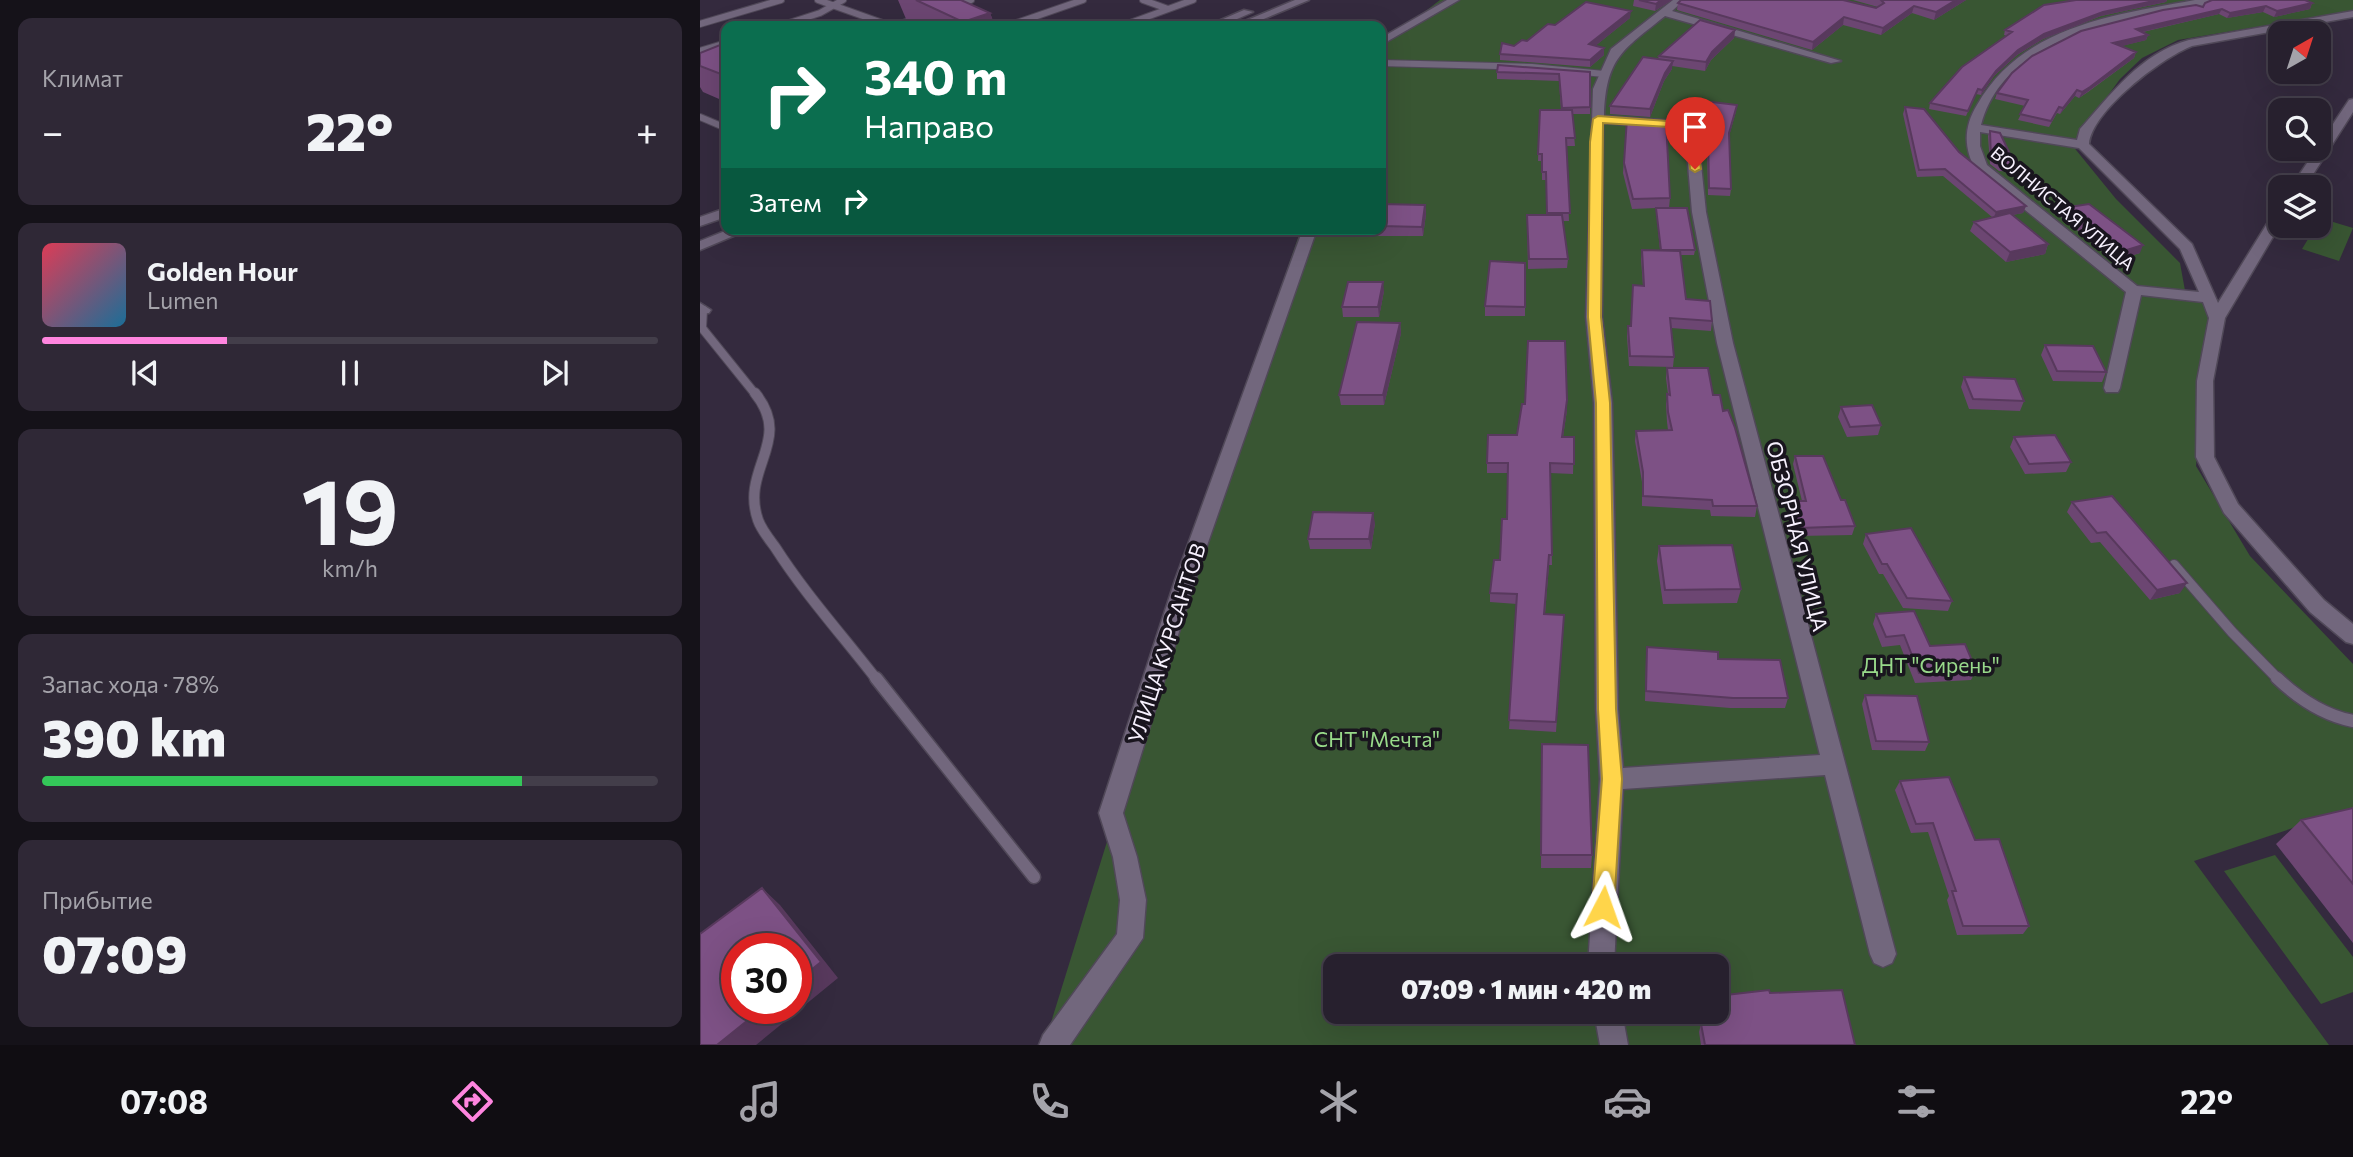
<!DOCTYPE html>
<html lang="ru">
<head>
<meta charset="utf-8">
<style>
  body { margin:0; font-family:Commissioner,sans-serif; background:#2f2836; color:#f1f3f6; height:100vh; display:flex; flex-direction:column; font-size:26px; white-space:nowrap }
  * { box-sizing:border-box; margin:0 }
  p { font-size:23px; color:#a4a3aa }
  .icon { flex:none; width:38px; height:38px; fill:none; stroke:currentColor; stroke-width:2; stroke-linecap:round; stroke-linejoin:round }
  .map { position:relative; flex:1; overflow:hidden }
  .side { display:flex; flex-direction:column; gap:18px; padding:18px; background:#151219; width:700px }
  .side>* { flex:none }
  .guide { position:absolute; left:21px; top:21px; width:665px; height:214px; border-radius:14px; box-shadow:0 7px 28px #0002,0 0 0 2px #433e4a; background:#0b6e4f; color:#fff; overflow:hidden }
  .needle { width:46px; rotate:39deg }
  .fabs { position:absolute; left:1568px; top:21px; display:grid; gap:14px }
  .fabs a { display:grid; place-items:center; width:63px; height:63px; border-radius:14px; background:#27202e; box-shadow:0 7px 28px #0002,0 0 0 2px #433e4a; font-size:35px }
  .speed { position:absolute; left:21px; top:933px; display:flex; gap:14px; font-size:35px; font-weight:700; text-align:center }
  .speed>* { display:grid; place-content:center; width:91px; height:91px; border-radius:50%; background:#27202e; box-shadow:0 7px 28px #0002,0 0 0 2px #433e4a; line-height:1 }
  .speed .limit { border:10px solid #d22; background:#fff; color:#111 }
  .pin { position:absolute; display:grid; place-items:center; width:60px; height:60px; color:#fff; margin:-72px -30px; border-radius:50% 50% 50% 0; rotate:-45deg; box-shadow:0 0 7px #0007 }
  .pin .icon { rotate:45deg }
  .me { position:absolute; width:77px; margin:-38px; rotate:4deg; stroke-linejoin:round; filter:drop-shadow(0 0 5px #0008) }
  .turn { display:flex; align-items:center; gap:24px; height:147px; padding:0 28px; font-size:32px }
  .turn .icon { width:91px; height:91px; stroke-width:2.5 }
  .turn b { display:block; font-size:49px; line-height:60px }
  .then { display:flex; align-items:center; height:66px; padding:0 28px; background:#0003; gap:14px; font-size:26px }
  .big { font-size:52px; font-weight:800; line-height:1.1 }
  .side .widget { flex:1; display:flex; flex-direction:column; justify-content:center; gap:10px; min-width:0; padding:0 24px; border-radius:14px; background:#2f2836 }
  .side .dial { align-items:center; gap:0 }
  .dial b { font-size:91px; line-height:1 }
  .song { display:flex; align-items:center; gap:21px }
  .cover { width:84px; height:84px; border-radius:10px; background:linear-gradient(135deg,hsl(350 70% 55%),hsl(200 70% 35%)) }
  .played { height:7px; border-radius:4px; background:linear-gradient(90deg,#ff85df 30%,#433e4a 30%) }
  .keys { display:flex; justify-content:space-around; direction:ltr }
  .heat { display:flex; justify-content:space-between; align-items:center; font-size:38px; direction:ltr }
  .charge { height:10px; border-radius:5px; background:linear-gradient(90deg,#34c759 78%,#433e4a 0) }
  .trip { position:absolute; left:623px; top:954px; width:406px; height:70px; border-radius:14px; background:#27202e; box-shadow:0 7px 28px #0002,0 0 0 2px #433e4a; font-weight:800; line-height:70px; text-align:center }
  .tabs { display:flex; height:112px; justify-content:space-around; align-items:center; background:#100d12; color:#a4a3aa }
  .tabs .icon { width:49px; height:49px }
  .tabs .selected { color:#ff85df }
  .tabs b { font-size:32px; color:#f1f3f6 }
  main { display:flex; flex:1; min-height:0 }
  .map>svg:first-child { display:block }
  .green { fill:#395633; fill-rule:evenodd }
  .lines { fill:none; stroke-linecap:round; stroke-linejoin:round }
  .service-far3-casing { stroke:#504858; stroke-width:8 }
  .service-far2-casing { stroke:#504858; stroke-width:10 }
  .service-far1-casing { stroke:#504858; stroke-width:12 }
  .service-casing { stroke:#504858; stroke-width:15 }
  .minor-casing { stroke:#504858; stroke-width:3 }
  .service-far3 { stroke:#72677d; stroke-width:6 }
  .service-far2 { stroke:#72677d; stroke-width:8 }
  .service-far1 { stroke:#72677d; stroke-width:10 }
  .service { stroke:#72677d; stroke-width:12 }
  .minor { fill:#72677d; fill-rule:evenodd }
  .wall { fill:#6c4672 }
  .shaded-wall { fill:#58395d }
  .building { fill:#7d5185; stroke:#58395d; stroke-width:2 }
  .route { fill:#ffd54a; stroke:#a68a30; stroke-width:2 }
  .labels { text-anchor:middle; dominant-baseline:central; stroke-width:7; stroke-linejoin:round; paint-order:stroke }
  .far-street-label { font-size:18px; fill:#f7f1fe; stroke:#19151e }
  .street-label { font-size:21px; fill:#f7f1fe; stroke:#19151e }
  .park-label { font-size:21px; fill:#98d98a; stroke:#19151e }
</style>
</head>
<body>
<main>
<section class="side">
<div class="widget"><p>Климат</p>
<div class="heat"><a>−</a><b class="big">22°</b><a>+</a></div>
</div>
<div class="widget">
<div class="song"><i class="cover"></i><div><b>Golden Hour</b><p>Lumen</p></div></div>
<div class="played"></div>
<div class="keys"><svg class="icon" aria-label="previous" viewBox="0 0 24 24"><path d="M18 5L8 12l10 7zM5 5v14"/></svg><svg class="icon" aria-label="pause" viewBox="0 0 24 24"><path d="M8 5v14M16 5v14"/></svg><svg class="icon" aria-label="next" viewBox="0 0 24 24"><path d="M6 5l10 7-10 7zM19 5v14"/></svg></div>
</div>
<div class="widget dial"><b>19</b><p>km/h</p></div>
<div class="widget"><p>Запас хода · 78%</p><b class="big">390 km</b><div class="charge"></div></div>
<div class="widget"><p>Прибытие</p><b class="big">07:09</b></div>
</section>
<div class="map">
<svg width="1653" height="1045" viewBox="0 0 1653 1045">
  <rect width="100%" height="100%" fill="#342a3e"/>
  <path class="green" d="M740,0H1653V11L1478,40L1442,58L1420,79L1372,145L1416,199L1480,263L1486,296L1511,307L1496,466L1550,556L1653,664V808L1494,861L1629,1045H344L560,348L601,229H681V45ZM635,966H1017V1012H635Z
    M1620,218L1653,228L1639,261L1602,249L1616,226H1619Z
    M1575,855L1653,957V992L1621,1004L1524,871Z"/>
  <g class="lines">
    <g class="service-far3-casing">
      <path id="service-far3" d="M118,0L191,26
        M443,0L468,9
        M255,6L271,0
        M0,24L81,0
        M80,26L120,13L143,0
        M193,26L219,18
        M308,26L383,0
        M422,26L493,0
        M0,51L26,43
        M681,63L832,67L904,74
        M0,117L26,128"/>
    </g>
    <g class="service-far2-casing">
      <path id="service-far2" d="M3,310L2,328L56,395"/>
    </g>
    <g class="service-far1-casing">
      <path id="service-far1" d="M55,393C94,441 40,468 58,520C61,529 69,539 75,547C105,594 143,636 177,680
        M1474,565L1532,632L1579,680"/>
    </g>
    <g class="service-casing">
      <path id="service" d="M176,678L334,877
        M1577,678C1599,699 1623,715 1653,721"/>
    </g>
    <g class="minor-casing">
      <path id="minor" d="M595,0H609L547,26H533Z
        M747,0H759L681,45V38Z
        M973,0H984L972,11L1141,61L1131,63L965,16C923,50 906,57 904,116L991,122L997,126L1006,212L1033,343L1196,954L1192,963L1183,967L1174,963L1170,954L1125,775L923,789L914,966H888L900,779L896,709L894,403L886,317L893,89L911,49ZM903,123L985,129L992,212L1017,343L1120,755L923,768L918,709L912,403L902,317Z
        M1495,0H1517C1503,9 1477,10 1460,13C1391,26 1301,48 1281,125L1377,140L1380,129C1411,94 1441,53 1489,40L1653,11V17L1492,46C1461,58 1392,111 1389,144L1492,244L1518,303L1573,214L1580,210V225L1525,318L1513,381L1514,457L1538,504L1624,600L1653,624V644L1646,642L1610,612L1524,513L1496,457L1497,381L1509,318L1503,302L1441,295L1420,388L1418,392H1406L1404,388L1426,292L1276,170C1263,148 1264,126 1277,105C1322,26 1413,15 1495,0ZM1280,132L1379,148L1480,249L1499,292L1437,286L1287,165L1280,146Z
        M544,10L553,12L521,26H507Z
        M1653,99V112L1605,187H1591L1649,100Z
        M26,208V217L0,226V217Z
        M30,229H50L0,250V241Z
        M603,229H617L495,580L423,813L437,857L446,900L443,938L370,1045H339L343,1035L417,934L420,900L413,857L399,813L475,580Z
        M0,303L11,310L9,313L0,314Z
        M894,1012H922L928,1045H900Z"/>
    </g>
    <use href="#service-far3" class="service-far3"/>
    <use href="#service-far2" class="service-far2"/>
    <use href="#service-far1" class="service-far1"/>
    <use href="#service" class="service"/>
    <use href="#minor" class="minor"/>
  </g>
  <path class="wall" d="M198,0H261L290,13L295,26H209Z
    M934,0H972L955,11L933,6Z
    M1153,0H1266L1234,20L1212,13L1181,35L1143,25L1112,50L977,10L978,3L1176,8L1178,7Z
    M1376,0H1467L1466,2L1401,16L1343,39L1317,55L1294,76L1281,95L1276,94L1266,116L1229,109L1230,103L1307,36L1304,35L1305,30Z
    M1512,0H1605L1612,3L1610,9L1574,17L1563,12L1527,18L1519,14L1443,32L1448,35L1446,40L1421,46L1436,52L1434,58L1388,92L1379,98L1375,96L1360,114L1357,113L1349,127L1318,120L1325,106L1295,99L1297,93L1312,73L1332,56L1381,31L1463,10L1496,5L1503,7L1505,3Z
    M930,18L895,46L904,55L890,67L800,60V54L814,46L827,41L855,25Z
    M1035,30L1034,38L1011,60L1005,71L972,66V69L964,81L950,117L910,114V106L958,59L959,56Z
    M26,47V102L3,92L0,87V53Z
    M797,72H890V114H872L875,146H866L869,221H863L868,259L867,268L828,269L827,215H847L846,180H842V161H838L840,110H861L859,81L797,79Z
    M1205,107L1259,152L1326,206L1323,213L1312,215L1348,244L1345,254L1306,262L1270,231L1274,222L1292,217L1243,176L1217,177L1203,114Z
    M1036,111L1029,136L1031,189L1030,196L1008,195L1007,143H1001L1002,134Z
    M927,118L970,198L969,208L995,250L994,255H980L986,299L1012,321L1011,331L971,328L974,357L973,367L929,366L927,336L928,326H930L943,286L941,259L942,250H960L956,208L932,209L923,173Z
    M1290,131L1316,167L1315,172L1299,171L1290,164L1288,136Z
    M681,204L725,205L726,214L723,236H675L674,229H681Z
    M1363,208L1440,253L1414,261L1360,216Z
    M825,263V316H785V306Z
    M684,291L679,317H643L642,307Z
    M700,323L701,333L684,405H641L639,395Z
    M1345,345L1406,372L1402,382L1353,381L1341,355Z
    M967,368L1013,395L1023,411L1057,506L1055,517L1011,516L1010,510L942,506V482L935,441L936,431L968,430L967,422L966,404L968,394L966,378Z
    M1264,377L1324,401L1320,411L1269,409L1261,387Z
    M1141,407L1181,425L1178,435L1147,437L1138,417Z
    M867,410L863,437H874L873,474L850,473L852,565H849L845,614L864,615L856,732L809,729L817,604L790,602V593L800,560L807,519V473H787V463L817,435Z
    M1314,437L1371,462L1366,472L1325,474L1310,447Z
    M1095,456L1141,500L1155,526L1152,535L1098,536L1090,510L1092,501H1102L1093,464Z
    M1372,502L1480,593L1450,600L1400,542L1391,543L1367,512Z
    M675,523L671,549H610L608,539Z
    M1166,534L1252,601L1248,611L1203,608L1183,574H1179L1163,544Z
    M959,546L1041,589L1037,603L963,604L957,561Z
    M1176,614L1230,646L1276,670L1271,680L1215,683L1200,645L1182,647L1173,624Z
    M947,647L1018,659L1088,698L1085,708H1030L945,701L946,657Z
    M1165,695L1229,742L1225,751L1172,750L1162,704Z
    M842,744L892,855L891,868H841Z
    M1200,781L1275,840L1329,926L1323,934L1257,935L1247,900L1249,896L1228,832L1211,833L1195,790Z
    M1653,808V943L1576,844L1601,820Z
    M1070,993L1155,1045H1001L999,1032L1001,1024L1013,1023L1010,1012H1017Z"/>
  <path class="shaded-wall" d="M961,0H972L955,11L956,4Z
    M1256,0H1266L1234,20L1236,12Z
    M1458,0H1467L1466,2L1401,16L1343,39L1317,55L1294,76L1281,95L1282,90L1296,71L1318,50L1344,34L1403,12Z
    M1612,3L1610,9L1574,17L1577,11Z
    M1214,6L1212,13L1181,35L1183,28Z
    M1566,6L1563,12L1527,18L1530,13Z
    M1522,9L1519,14L1433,34L1436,29Z
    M931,11L930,18L889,51V44Z
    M290,13L295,26H265L263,22Z
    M1144,17L1143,25L1112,50L1113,42Z
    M1035,30L1034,38L1011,60L1005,71L1006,62L1012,52Z
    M1448,35L1446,40L1411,49L1413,43Z
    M904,48V55L890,67V60Z
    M1436,52L1434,58L1379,98L1382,92Z
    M973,61L972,69L964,81L950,117V109L965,73Z
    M1377,90L1375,96L1360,114L1363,108Z
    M725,205L726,214L723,236L722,227Z
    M1326,206L1323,213L1293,219L1296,212Z
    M1348,244L1345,254L1306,262L1310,252Z
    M1443,245L1440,253L1414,261L1417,253Z
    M683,282L684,291L679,317L678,307Z
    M700,323L701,333L684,405L683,395Z
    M867,400V410L861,447L862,437Z
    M673,513L675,523L671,549L669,539Z
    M1487,583L1480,593L1450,600L1457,590Z
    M62,888L80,905L138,978L56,1045H17L63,1008H96V982Z"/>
  <path class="building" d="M216,0H261L290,13L263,22Z
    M939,0H961L956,4Z
    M981,0H1143L1176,8L1184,3L1181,0H1256L1236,12L1214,6L1183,28L1144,17L1113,42L978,3Z
    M1376,0H1458L1403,12L1344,34L1318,50L1296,71L1282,90L1278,89L1268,111L1230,103L1262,67L1312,32L1305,30L1344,5Z
    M1512,0H1605L1612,3L1577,11L1566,6L1530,13L1522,9L1436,29L1448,35L1413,43L1436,52L1390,87L1382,92L1377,90L1363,108L1359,107L1351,121L1320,114L1328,100L1297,93L1312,73L1332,56L1381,31L1463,10L1496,5L1503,7L1505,3Z
    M886,2L931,11L889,44L904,48L890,60L800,54L802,43L814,46L822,40L827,41L848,24L855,25Z
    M1000,20L1035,30L1012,52L1006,62L959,56Z
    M20,45L26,47V76L0,66V53Z
    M943,57L973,61L965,73L950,109L910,106Z
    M798,65L890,72V107L862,108L859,74L797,72Z
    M1012,102L1037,105L1029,133L1031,189L1009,188L1008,137H1002V134Z
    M1205,107L1224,109L1259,152L1326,206L1296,212L1245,169L1219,170Z
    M840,110H872L875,138H866L870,213H847L846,172H842V154H838Z
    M927,118L966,121L970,198L933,199L924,163Z
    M1290,131L1300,133L1316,167L1300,166L1291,159Z
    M681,204L725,205L722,227L681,226Z
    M1389,204L1443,245L1417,253L1363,208Z
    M956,208H987L995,250H961Z
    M1310,213L1348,244L1310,252L1274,222Z
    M827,215H862L868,259H829Z
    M942,250L980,251L986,299L1010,301L1012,321L970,318L974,357L930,356L928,326H931L933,285L944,286Z
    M790,261L825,263V307L785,306Z
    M648,282H683L678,307H642Z
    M657,322L700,323L683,395H639Z
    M828,341H865L867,400L862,437H874V464L850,463L852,555H849L844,614L864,615L856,722L809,720L817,594L790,593L794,560H800L802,519H807L808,463H787L788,435H817L822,404H825Z
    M1345,345L1393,346L1406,372L1357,371Z
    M967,368H1008L1013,395H1020L1023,411L1028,410L1035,428L1057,506H1013L1012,500L943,496V472L936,431L972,430L968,412L967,394L970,395Z
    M1264,377L1315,379L1324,401L1273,399Z
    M1172,405L1181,425L1150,427L1141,407Z
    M1355,435L1371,462L1329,464L1314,437Z
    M1095,456H1123L1141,500H1145L1155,526L1100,528L1092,501H1106Z
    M1412,496L1487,583L1457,590L1406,532L1397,533L1372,502Z
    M613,512L673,513L669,539H608Z
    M1211,528L1252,601L1207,598L1187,564H1182L1166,534Z
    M1032,545L1041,589L965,590L959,546Z
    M1214,611L1230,646L1265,644L1276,670L1219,673L1204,635L1186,637L1176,614Z
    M947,647L1018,652V659L1080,660L1088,698H1033L946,691Z
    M1165,695L1217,696L1229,742L1176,741Z
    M842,744L888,745L892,855H841Z
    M1249,777L1275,840L1299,839L1329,926H1263L1252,891H1256L1233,823L1216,824L1200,781Z
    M1653,808V884L1601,820Z
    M62,888L121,962L96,982V948H37V1008H63L17,1045H0V934Z
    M1069,990L1070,993L1142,990L1155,1045H1005L1001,1024L1017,1023L1014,1012H1017V996Z"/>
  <path class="route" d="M898,116L995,123L1001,169L995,172L990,169L986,128L903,123L901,317L910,403L916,709L922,779L914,907L911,915L903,918L896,915L892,907L902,779L898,709L896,403L888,317L890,142L893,119Z"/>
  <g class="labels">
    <g class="far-street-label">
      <text transform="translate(1363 208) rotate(40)">ВОЛНИСТАЯ УЛИЦА</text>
    </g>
    <g class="street-label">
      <text transform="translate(1098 536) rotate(76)">ОБЗОРНАЯ УЛИЦА</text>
      <text transform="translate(466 643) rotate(-72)">УЛИЦА КУРСАНТОВ</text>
    </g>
    <g class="park-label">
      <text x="1231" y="664">ДНТ "Сирень"</text>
      <text x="677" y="738">СНТ "Мечта"</text>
    </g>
  </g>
</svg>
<div class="fabs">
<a><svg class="needle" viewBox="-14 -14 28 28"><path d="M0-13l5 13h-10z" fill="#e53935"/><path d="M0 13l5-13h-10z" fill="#a4a3aa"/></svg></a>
<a><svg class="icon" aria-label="search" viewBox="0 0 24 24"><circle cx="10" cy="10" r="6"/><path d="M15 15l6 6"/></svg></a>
<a><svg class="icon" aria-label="layers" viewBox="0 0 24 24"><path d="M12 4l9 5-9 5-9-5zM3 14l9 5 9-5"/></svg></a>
</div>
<div class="speed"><div class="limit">30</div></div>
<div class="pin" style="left:995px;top:169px;background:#d93025"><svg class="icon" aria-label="arrive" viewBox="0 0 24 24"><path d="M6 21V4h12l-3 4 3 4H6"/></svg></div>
<svg class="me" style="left:903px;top:907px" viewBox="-20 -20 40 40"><path d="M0-17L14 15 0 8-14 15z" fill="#ffd54a" stroke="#fff" stroke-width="4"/></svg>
<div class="trip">07:09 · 1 мин · 420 m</div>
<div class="guide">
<div class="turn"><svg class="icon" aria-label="right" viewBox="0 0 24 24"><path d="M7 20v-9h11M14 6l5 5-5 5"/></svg><div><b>340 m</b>Направо</div></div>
<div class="then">Затем<svg class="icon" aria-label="right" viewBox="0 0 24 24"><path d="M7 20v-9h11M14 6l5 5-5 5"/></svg></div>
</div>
</div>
</main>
<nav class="tabs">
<b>07:08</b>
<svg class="icon selected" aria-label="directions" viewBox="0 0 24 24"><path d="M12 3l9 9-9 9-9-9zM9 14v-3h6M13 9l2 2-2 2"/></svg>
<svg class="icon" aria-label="music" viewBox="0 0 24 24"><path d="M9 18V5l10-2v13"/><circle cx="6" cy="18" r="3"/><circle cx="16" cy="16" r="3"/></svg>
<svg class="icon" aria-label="phone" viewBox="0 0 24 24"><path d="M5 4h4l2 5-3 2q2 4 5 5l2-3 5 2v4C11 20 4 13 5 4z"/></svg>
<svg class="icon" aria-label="climate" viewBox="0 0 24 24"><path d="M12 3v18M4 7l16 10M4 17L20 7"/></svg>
<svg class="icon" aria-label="car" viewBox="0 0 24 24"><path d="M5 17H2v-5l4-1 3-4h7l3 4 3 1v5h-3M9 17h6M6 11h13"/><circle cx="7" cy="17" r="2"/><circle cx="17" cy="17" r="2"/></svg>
<svg class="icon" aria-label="filters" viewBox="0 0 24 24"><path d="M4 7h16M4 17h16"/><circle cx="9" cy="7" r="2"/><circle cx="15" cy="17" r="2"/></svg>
<b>22°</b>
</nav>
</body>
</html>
